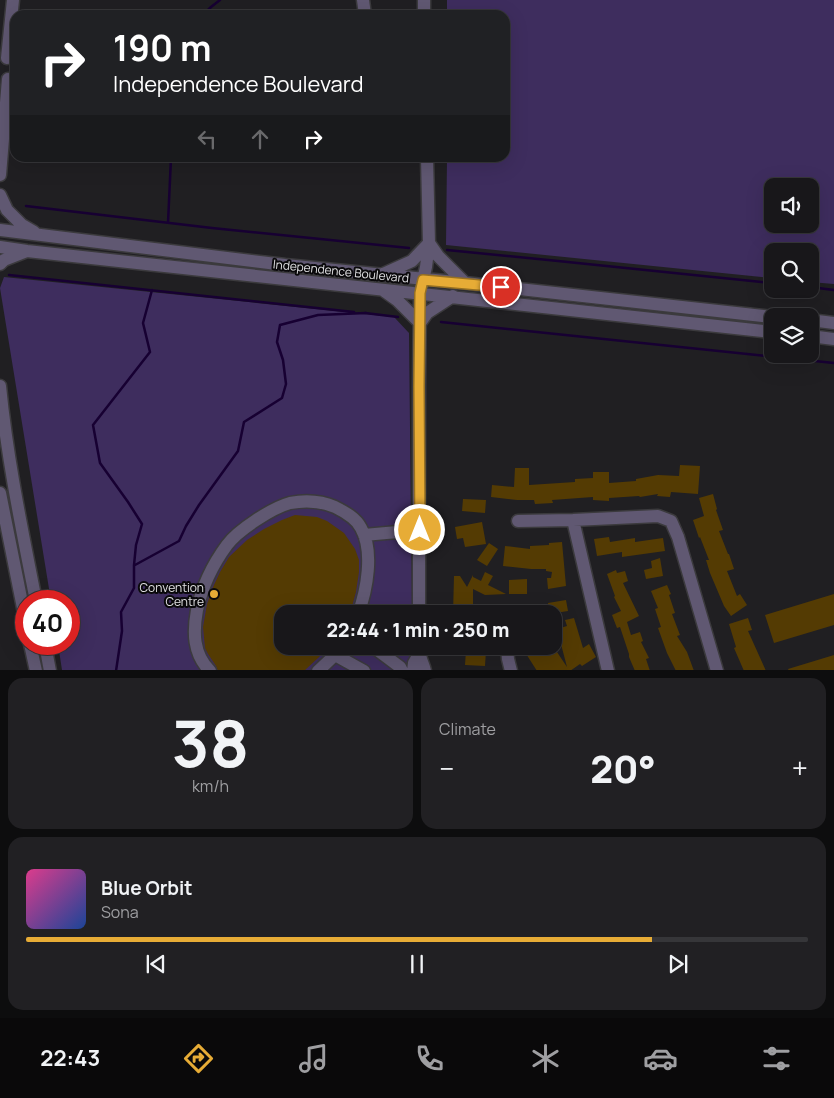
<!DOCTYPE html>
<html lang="en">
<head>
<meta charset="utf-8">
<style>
  body { margin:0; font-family:Manrope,sans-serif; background:#212023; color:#f1f3f6; height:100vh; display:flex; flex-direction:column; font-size:19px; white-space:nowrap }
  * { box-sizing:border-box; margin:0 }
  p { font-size:16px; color:#9f9fa2 }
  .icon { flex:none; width:28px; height:28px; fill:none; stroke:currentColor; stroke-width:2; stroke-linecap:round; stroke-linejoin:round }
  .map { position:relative; height:670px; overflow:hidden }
  .side { display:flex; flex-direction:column; gap:8px; padding:8px; background:#0d0d0e; flex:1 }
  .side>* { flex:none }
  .hud { position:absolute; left:10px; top:10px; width:500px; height:152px; border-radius:15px; box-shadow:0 5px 20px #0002,0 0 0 1px #363639; background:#202124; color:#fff; overflow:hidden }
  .buttons { position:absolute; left:764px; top:178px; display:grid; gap:10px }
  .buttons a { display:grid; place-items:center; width:55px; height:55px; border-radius:10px; background:#18171a; box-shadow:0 5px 20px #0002,0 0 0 1px #363639; font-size:25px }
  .speed { position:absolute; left:15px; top:590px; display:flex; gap:10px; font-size:25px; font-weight:700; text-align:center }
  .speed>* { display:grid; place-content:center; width:65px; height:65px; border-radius:50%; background:#18171a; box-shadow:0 5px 20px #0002,0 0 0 1px #363639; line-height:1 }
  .speed .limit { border:8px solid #d22; background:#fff; color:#111 }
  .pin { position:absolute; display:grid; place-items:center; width:42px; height:42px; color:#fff; margin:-21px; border:2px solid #fff; border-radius:50%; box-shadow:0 1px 5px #0007 }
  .me { position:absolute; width:55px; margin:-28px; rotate:0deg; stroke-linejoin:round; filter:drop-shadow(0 0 4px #0008) }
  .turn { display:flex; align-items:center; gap:18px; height:105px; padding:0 20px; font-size:22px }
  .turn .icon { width:65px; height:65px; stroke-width:2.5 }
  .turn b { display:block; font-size:35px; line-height:42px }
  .lanes { display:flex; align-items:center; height:48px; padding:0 20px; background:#0003; justify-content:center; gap:25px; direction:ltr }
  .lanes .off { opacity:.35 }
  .big { font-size:38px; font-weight:800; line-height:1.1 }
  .side .tile { flex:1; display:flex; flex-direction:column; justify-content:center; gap:8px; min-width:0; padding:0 18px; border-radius:15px; background:#212023 }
  .side .dial { align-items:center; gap:0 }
  .dial b { font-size:65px; line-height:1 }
  .song { display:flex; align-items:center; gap:15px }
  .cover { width:60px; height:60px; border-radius:8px; background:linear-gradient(135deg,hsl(330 70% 55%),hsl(220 70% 35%)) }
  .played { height:5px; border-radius:2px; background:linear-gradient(90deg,#e7ac36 80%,#363639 80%) }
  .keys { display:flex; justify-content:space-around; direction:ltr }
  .heat { display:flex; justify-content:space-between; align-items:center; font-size:28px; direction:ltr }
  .side .tiles { flex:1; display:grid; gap:8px; grid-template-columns:1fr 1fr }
  .tile:last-child { grid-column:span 2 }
  .trip { position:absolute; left:274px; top:605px; width:288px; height:50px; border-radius:15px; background:#18171a; box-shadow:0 5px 20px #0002,0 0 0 1px #363639; font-weight:800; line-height:50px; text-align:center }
  .tabs { display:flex; height:80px; justify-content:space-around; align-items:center; background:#0a090a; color:#9f9fa2 }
  .tabs .icon { width:35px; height:35px }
  .tabs .selected { color:#e7ac36 }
  .tabs b { font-size:22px; color:#f1f3f6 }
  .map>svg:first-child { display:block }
  .green { fill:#3e2d5e; fill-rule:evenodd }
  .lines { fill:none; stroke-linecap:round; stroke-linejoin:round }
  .stream { stroke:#170032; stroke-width:2.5 }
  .building { fill:#543b03 }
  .minor-casing { stroke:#3b3a3d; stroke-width:15 }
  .minor { stroke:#605872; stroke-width:12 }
  .route-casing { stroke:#967023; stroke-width:12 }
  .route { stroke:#e7ac36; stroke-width:9 }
  .poi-dot { fill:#e7ac36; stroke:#0a090b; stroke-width:2 }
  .labels { text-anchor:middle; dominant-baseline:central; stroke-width:4; stroke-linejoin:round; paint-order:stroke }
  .street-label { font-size:12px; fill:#e2e2e4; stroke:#0a090b }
  .poi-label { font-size:12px; fill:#e2e2e4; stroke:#0a090b; text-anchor:end }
</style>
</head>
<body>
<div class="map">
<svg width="834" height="671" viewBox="0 0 834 671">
  <rect width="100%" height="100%" fill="#201f22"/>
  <path class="green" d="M447,0H834V284L810,282V251H772V278L446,245L447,158H505V15H447ZM772,186H810V224H772Z
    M4,277L394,317L409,333L412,614H282V646H413V659L405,670H62L58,644H69V601H51L0,288Z"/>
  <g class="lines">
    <path class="stream" d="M203,15L211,7L220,0
      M26,206L212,228L409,248
      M168,223L171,158
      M447,250L558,261L772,283
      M9,275L354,312
      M810,287L834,290
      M365,313L398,317
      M441,322L834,363
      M135,565L179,541L186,526L199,505L238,451L244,422L282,398L286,384L283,360L277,342L280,325L318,315L366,313
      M116,671L122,631L121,612L134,588V565L136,545L142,524L128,502L100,463L93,425L150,352L143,323L152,290"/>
  </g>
  <path class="building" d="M680,465L700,466L698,494L671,492L670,497L657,496L658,494L640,497L639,496L609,498V501L593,500V497L552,500L553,503L535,504L534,500H517L491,497L492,485L514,487L515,468H529V485L575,482V479L593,478V472H609V483L636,481V479L658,475L679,476Z
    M713,494L717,509L716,510L723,530L719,531L728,554H729L734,569L727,571L737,596L740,594L747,605L731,616L724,606L710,573L706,560H709L700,537L699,538L693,520L704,516L699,498Z
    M463,499L486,500L485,513L462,511Z
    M295,515L317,517L327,521L344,533L355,549L359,560V572L356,592L350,614H282V646H330L318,658L304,671H218L216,666L208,654L205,648L203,627L207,604L213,587L220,572L229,557L247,540L264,529L282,520Z
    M482,522L486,544L465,547L463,538L457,539L455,527Z
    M609,537L610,542L635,538V542L663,538L665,551L622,557V552L597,556L594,539Z
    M562,542L566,586L548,589L547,578H551L552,572L546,571V569H531L503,566L505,546L530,549V546L549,545V543Z
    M489,543L498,549L487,566L477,560Z
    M660,558L663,576L646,579L644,570L652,568L651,561Z
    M616,570L617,573L625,571L628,581L623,583L639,616L627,622L631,635L640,632L643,641L641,642L649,658L646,659L650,671H635L629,657V654L620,627L617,628L612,615L621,611L614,597L615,596L607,574Z
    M485,572L493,576L488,585L506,594L485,595L473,589V614H453L454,576H460L467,587L473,575V577L481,581Z
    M527,579V594H509V580Z
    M667,585L671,594L669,595L675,613L672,614L680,635L677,636L687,652L694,671H676L667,653L658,628L661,627L655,609L658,608L651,591Z
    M834,594V625L774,643L765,615Z
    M566,600L568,611L549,614L548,603Z
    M574,618L583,648L589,644L596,657L582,666L580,664L570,671H537L523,649L526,646H553L567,667L557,629L567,626L565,620Z
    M748,618L752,630L748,631L766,671H744L734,648L736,647L729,624Z
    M466,650L486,651L485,666L465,665Z
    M834,655V671H789L788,669Z"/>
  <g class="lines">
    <g class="minor-casing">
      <path id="minor" d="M363,0L365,15
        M424,0V15
        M7,58L13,0
        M0,175L8,79
        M0,195L7,210L22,225L34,232
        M0,230L285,265L465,283L772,317
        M429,243L438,256L465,283
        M0,247L27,251L772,332
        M0,264L4,260L27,251
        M381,275L412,261L429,243
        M383,290L397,300L420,323
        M810,320L834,323
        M420,323L427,313L453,296
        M810,336L834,339
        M0,386C7,458 22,530 36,601
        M0,493L26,623
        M573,520L608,671
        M518,521L573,520L658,516L671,521L678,537L717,671
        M364,535L420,530
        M419,614V386L420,293L426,267L429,243L427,158
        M30,644L36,671
        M45,644L50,671
        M372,646L400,667L402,671
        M419,646C418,657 423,661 425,671
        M507,646L508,659L511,671
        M335,655L364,671
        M210,671C193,654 193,632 197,610C202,587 213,564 227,545C238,530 272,508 290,503C306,500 321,501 335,507C345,512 356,518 361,528C374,551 367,590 358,614
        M318,671L335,655L340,646
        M413,671L414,663L418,656"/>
    </g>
    <use href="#minor" class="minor"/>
  </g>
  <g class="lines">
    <g class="route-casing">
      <path id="route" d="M420,530L419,386L420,293L423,280L501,287"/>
    </g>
    <use href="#route" class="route"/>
  </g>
  <circle class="poi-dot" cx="214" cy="594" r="5"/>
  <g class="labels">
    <g class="street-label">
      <text transform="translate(341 271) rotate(6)">Independence Boulevard</text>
    </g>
    <g class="poi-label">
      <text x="204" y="587">Convention<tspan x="204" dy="14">Centre</tspan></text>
    </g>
  </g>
</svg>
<div class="buttons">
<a><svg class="icon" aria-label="sound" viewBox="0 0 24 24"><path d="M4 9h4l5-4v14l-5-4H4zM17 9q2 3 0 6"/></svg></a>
<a><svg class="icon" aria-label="search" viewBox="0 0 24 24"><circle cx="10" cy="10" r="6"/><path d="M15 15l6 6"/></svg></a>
<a><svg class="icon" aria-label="layers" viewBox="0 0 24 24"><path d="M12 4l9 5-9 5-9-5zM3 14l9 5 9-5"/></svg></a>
</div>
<div class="speed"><div class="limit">40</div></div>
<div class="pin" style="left:501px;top:287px;background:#d93025"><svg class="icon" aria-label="arrive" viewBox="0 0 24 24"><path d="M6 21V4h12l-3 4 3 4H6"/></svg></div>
<svg class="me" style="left:420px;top:530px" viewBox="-20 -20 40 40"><circle r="17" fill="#e7ac36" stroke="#fff" stroke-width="3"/><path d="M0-11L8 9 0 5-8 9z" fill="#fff"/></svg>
<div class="trip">22:44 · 1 min · 250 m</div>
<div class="hud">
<div class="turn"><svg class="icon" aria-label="right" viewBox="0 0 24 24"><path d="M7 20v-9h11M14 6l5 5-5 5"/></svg><div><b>190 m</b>Independence Boulevard</div></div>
<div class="lanes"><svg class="icon off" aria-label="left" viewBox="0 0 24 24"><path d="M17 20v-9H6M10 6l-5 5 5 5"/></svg><svg class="icon off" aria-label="ahead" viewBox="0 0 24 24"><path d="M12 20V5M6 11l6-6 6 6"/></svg><svg class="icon" aria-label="right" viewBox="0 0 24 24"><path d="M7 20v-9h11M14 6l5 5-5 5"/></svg></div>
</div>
</div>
<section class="side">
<div class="tiles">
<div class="tile dial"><b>38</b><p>km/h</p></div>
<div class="tile"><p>Climate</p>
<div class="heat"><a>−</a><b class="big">20°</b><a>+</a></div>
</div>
<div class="tile">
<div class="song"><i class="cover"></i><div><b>Blue Orbit</b><p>Sona</p></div></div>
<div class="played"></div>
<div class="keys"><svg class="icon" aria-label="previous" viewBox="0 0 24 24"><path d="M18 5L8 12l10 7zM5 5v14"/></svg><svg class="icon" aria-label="pause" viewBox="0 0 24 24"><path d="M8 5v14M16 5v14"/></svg><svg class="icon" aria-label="next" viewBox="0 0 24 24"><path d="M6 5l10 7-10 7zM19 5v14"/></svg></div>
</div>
</div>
</section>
<nav class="tabs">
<b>22:43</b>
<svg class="icon selected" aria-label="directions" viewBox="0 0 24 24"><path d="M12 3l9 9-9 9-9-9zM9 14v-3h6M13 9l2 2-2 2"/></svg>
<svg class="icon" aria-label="music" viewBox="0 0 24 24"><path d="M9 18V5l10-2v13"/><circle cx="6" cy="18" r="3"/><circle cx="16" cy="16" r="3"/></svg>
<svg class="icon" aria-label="phone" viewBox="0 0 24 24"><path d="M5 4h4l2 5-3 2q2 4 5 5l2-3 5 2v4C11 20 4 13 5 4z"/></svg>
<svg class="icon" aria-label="climate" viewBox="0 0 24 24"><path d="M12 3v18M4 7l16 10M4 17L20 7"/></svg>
<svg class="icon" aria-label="car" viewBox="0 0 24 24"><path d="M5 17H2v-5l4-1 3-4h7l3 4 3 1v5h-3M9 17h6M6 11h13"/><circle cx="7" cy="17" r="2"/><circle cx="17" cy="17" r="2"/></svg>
<svg class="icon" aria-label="filters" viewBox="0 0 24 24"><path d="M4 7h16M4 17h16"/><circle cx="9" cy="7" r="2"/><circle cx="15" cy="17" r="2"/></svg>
</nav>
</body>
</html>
